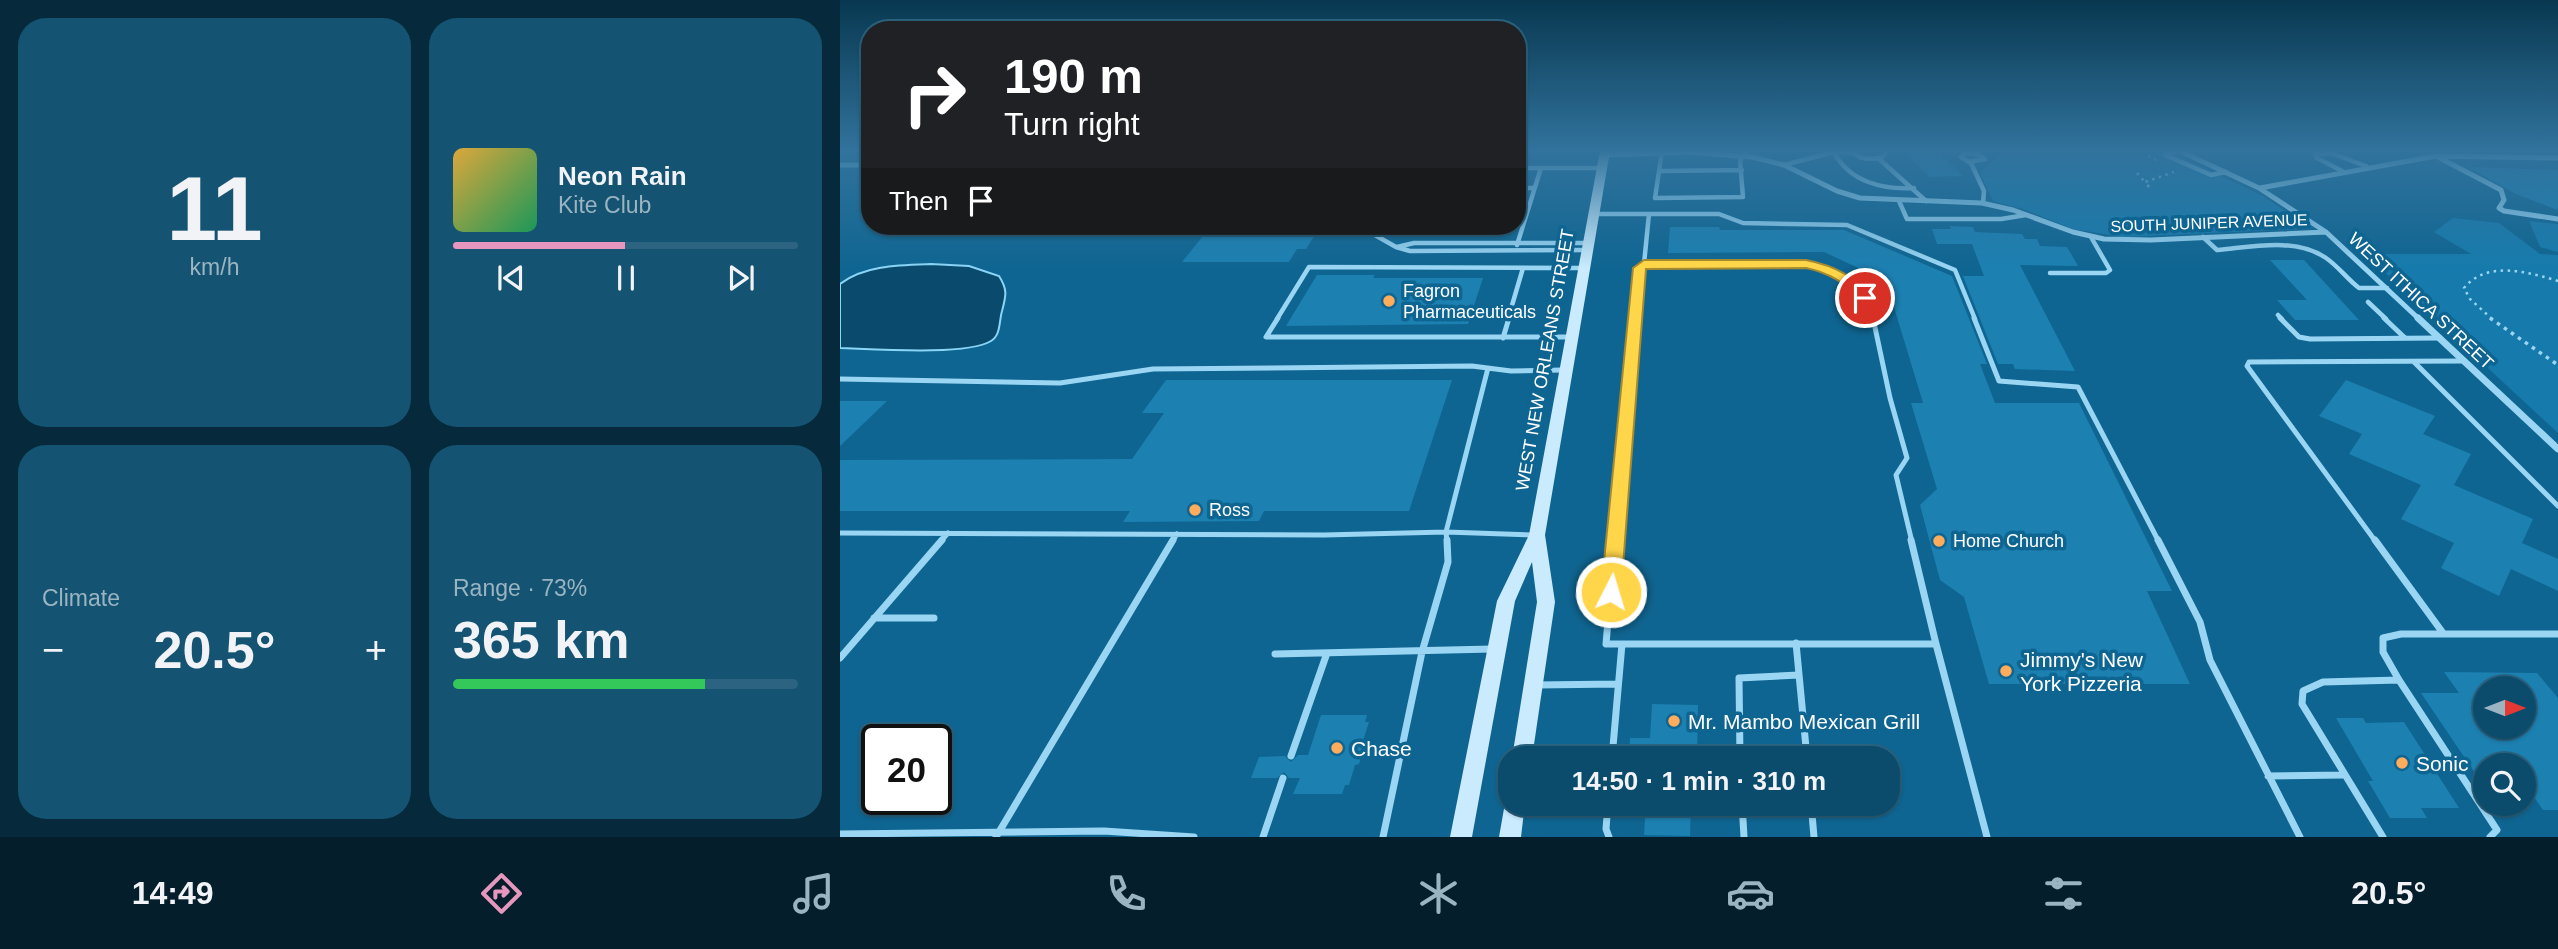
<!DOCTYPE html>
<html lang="en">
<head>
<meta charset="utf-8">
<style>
  body { margin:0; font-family:Helvetica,sans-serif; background:#145372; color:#f1f3f6; height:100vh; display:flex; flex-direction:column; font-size:26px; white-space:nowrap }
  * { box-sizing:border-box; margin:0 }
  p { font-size:23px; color:#9ab4c2 }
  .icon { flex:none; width:38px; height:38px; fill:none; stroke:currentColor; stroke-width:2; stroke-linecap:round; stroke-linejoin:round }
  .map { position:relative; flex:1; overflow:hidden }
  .details { display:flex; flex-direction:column; gap:18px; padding:18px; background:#062a3c; width:840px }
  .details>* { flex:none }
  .guide { position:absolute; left:21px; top:21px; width:665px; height:214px; border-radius:28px; box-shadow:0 2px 5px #0004,0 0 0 2px #2b6380; background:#202124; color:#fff; overflow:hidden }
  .needle { width:46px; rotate:90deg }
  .controls { position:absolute; left:1633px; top:676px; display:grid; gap:14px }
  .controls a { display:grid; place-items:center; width:63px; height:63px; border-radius:50%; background:#0b4c6d; box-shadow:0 2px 5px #0004,0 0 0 2px #2b6380; font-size:35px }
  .speed { position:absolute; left:21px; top:724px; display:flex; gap:14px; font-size:35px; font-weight:700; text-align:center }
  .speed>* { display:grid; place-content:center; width:91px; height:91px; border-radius:50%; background:#0b4c6d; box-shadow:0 2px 5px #0004,0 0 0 2px #2b6380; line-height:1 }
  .speed .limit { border:4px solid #111; border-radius:10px; background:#fff; color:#111 }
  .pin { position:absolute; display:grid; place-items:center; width:60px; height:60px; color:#fff; margin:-30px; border:4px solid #fff; border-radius:50%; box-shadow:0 2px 7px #0007 }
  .me { position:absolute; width:77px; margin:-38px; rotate:5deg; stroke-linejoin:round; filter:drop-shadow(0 0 5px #0008) }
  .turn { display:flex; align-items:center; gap:24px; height:147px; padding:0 28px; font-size:32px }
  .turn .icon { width:91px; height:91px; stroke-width:2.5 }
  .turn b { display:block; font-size:49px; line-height:60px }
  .then { display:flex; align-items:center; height:66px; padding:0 28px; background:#0003; gap:14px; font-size:26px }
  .big { font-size:52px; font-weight:700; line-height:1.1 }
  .details .card { flex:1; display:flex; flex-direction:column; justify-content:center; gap:10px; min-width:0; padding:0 24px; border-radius:28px; background:#145372 }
  .details .dial { align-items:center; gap:0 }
  .dial b { font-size:91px; line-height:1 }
  .song { display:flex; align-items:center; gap:21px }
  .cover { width:84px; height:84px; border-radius:10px; background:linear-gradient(135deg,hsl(40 70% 55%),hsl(150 70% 35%)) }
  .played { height:7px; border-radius:4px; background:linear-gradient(90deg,#e797bd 50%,#2b6380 50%) }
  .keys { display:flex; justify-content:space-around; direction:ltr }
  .heat { display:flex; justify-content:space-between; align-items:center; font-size:38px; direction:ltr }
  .charge { height:10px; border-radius:5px; background:linear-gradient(90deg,#34c759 73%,#2b6380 0) }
  .details .tiles { flex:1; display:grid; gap:18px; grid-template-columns:repeat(2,1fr) }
  .trip { position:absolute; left:658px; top:746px; width:402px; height:70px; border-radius:28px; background:#0b4c6d; box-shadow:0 2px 5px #0004,0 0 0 2px #2b6380; font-weight:700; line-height:70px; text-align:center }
  .dock { display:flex; height:112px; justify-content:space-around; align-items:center; background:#041e2c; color:#9ab4c2 }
  .dock .icon { width:49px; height:49px }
  .dock .selected { color:#e797bd }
  .dock b { font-size:32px; color:#f1f3f6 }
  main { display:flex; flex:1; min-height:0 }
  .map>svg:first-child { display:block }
  .green { fill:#167bac }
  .water { fill:#094a6d; stroke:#8bd5f7; stroke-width:2 }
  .building { fill:#1c80b1; fill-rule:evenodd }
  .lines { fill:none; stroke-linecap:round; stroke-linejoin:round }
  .path-far1 { stroke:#9ad6f4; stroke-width:2.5; stroke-dasharray:2.5 4.5; stroke-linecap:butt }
  .path { stroke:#9ad6f4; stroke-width:3.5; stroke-dasharray:3.5 5; stroke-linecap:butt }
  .service-far2 { stroke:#9ad6f4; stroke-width:4.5 }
  .service-far1 { stroke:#9ad6f4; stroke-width:5 }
  .service { stroke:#9ad6f4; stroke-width:7 }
  .minor-far1 { stroke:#9ad6f4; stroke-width:5 }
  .minor { stroke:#9ad6f4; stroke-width:7 }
  .secondary { fill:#c9ebfd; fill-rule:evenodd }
  .route { fill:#ffd54a; stroke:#a68a30; stroke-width:2 }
  .poi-dot { fill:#ffac5c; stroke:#0f6591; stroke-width:2.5 }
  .labels { text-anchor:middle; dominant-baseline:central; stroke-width:7; stroke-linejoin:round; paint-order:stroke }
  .far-street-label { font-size:16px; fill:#fff; stroke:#0f6591 }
  .poi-label { font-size:18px; fill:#fff; stroke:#0f6591; text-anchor:start }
  .street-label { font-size:18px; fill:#fff; stroke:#0f6591 }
  .near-poi-label { font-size:21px; fill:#fff; stroke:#0f6591; text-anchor:start }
</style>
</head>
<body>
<main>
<section class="details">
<div class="tiles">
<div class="card dial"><b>11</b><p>km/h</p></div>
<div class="card">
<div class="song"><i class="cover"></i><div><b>Neon Rain</b><p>Kite Club</p></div></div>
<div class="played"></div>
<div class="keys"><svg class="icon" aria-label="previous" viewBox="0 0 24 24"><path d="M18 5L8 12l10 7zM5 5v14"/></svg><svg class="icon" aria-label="pause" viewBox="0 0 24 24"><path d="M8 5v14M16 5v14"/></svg><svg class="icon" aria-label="next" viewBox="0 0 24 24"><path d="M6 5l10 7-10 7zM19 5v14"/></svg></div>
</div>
<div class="card"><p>Climate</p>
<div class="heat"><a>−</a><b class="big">20.5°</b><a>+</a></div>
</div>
<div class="card"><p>Range · 73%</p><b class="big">365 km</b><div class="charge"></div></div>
</div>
</section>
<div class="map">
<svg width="1718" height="837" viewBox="0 0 1718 837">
  <rect width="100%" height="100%" fill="#0f6591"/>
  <path class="green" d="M1163,151H1328L1423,196L1462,223L1460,229L1282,237L1233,229L1186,210L1153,201L1140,173Z
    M1613,218L1659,223L1700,254L1718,255V433L1525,254H1631L1594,232Z
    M1689,221L1718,224V252L1700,247Z"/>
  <path class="water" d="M91,264L129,266L159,276C168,290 166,296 162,311C159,321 161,335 151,341C126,356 33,349 0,348V284C24,265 61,265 91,264Z"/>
  <path class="building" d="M1064,151H1097L1123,176L1089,177Z
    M1628,167L1718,170V210L1676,194Z
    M1110,226L1133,227L1135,232L1182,234L1185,239H1197L1200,246L1227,247L1238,266L1180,265L1235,371L1175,369L1173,364H1158L1123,276H1144L1132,244H1097L1092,229H1111Z
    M830,227H879L880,230H1004L1112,276L1147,364H1140L1155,403H1239L1332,591H1307L1350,684H1149L1124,597L1100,580L1080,505L1097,489L1071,403H1083L1044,274L1027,272L984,252L828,253Z
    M475,235L466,249H457L449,262H342L363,236Z
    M1430,260H1464L1519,320H1455L1437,300H1467Z
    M477,275H535L533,278H643L628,324L446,326Z
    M326,380H612L569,511H424L419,521L283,522L290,511H0V460L292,459L324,413H302Z
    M1506,380L1595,416L1583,434L1631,454L1614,485L1693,519L1682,543L1718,559V591L1671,569L1659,596L1601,568L1614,543L1561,519L1581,485L1509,454L1522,434L1479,416Z
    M0,401H47L0,446Z
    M1604,672L1697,673L1718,698V810H1703L1684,783V765H1645V788L1581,693H1619ZM1645,688H1684V726H1645Z
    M812,704L858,705L857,758L789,756L790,738H810Z
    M481,715H527L525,722H529L523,741H526L519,764L515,765L509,785H505L502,794H453L460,778H449L444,772L437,778H411L419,757L445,756L451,762L458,755H468Z
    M1496,718H1523L1526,723L1564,722L1619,808H1581L1587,818H1550L1528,781H1533Z
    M806,803H851L850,836L804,835Z"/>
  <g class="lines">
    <path class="path-far1" d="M1308,156L1316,160
      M1297,173L1305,182
      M1309,187L1305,182L1334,172
      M1652,319L1630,299L1624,288C1647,260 1688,272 1718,281"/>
    <path class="path" d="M1650,318L1718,365"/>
    <path class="service-far2" d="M822,151L815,198L903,197L900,161L906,151
      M994,151L1012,153
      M1011,151C1020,160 1030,160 1042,157L1046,152
      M1336,151L1325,155L1371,175L1386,172
      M1125,153L1137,154L1145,159L1129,162L1121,157Z
      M1038,158L1086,201
      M1131,163L1144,191L1143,203
      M944,165L994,152C1009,182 1044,190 1074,188
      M677,168H762
      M819,171L902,170
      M1502,171L1477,158L1475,154L1491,153L1526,166
      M677,188H693
      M1059,201L1067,219H1161L1186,215
      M754,214H879L903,223L1007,225L1115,270L1135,319
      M362,226L361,231L367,232L526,230L556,247L570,251L748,250
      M1363,237L1377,250C1412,247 1455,237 1486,258C1498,266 1507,279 1519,288H1547
      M677,245L701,168
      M557,247L574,243H749
      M804,264L809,214
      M1210,273H1266L1270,270L1251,237
      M1528,302L1546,319
      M1438,315L1442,319
      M437,319L469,267L745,268
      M668,319L683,268
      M794,319L799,268L804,264L973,265C1004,274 1023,289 1033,319"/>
    <path class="service-far1" d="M438,318L426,337H730
      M1033,318L1050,398L1067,458L1056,475L1072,542
      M1134,318L1159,381L1238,387L1319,542
      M1440,318L1459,337L1470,339L1600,338
      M1544,318L1565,338
      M663,338L669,318
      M1574,362L1718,506
      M0,379L220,383L313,369L632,366L671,371L723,370
      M0,533L484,535L606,532L693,535
      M100,542L108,533
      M332,542L337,534
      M607,542L606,532L648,368
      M775,542L795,318
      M1536,542L1407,366L1409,362L1625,361"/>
    <path class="service" d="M775,540L766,644H1096
      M1071,540L1096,644
      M1318,540L1360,622L1370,660L1460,837
      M1535,540L1603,633
      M34,618H94
      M956,643L967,758
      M1096,644L1147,837
      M435,654L652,649
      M0,658L102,540
      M697,685L778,684
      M451,756L487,653
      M772,758L782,644
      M900,758L899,678L959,675
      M1428,776L1503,775
      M768,803L766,829L769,837
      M902,803L904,837
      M971,803L974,837
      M0,834L264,831L354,837
      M156,837L333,540
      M423,837L443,778
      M543,837L582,652L608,562L607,540
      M1543,837L1462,704L1463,691L1483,682L1559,680
      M1650,837L1657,830L1559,680L1543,652V638L1561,634H1718"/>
    <path class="minor-far1" d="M1340,151L1419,188L1486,232L1579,319
      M764,155L849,152L912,157L944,165L997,191L1020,198L1142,203L1173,210L1233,232L1264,239L1311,240L1486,232
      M1596,156L1661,190L1664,200L1659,208L1664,211L1718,219
      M0,165H17
      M1420,188L1596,156L1718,158"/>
    <path class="minor" d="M1578,318L1718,449"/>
    <path class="secondary" d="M760,151H770L705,535L715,602L692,758H672L697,602L692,562L675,601L632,837H610L657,601L689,535Z
      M670,795V803H685L681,837H659L665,803Z"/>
  </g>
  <linearGradient id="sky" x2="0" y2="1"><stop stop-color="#083850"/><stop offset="0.56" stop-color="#31739d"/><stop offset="1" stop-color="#31739d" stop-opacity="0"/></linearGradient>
  <rect width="1718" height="268" fill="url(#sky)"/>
  <path class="route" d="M804,260H966C992,265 1016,276 1032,298L1025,302L1020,300C1008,283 986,272 966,268L806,269L781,592L778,598L771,600L764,598L761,592L793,268Z"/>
  <g class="poi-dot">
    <circle cx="549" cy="301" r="7"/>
    <circle cx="355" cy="510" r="7"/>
    <circle cx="1099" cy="541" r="7"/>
    <circle cx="1166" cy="671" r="7"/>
    <circle cx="834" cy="721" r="7"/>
    <circle cx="497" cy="748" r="7"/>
    <circle cx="1562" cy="763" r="7"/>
  </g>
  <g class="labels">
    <g class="far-street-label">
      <text transform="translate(1369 223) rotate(-2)">SOUTH JUNIPER AVENUE</text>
    </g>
    <g class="poi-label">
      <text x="563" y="291">Fagron<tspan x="563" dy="21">Pharmaceuticals</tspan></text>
      <text x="369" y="510">Ross</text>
      <text x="1113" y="541">Home Church</text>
    </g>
    <g class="street-label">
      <text transform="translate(1581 301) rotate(43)">WEST ITHICA STREET</text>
      <text transform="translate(705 360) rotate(-80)">WEST NEW ORLEANS STREET</text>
    </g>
    <g class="near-poi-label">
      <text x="1180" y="659">Jimmy's New<tspan x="1180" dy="24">York Pizzeria</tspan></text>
      <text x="848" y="721">Mr. Mambo Mexican Grill</text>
      <text x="511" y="748">Chase</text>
      <text x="1576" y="763">Sonic</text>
    </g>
  </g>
</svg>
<div class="controls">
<a><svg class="needle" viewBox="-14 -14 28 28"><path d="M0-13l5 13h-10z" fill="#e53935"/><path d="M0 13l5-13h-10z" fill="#9ab4c2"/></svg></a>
<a><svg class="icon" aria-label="search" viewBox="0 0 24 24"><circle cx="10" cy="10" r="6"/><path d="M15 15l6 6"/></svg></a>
</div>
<div class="speed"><div class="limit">20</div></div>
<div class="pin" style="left:1025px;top:298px;background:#d93025"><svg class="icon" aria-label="arrive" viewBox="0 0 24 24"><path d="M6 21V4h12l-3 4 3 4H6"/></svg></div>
<svg class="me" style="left:771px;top:592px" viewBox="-20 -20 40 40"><circle r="17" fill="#ffd54a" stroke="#fff" stroke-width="3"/><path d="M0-11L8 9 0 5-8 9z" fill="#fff"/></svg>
<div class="trip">14:50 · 1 min · 310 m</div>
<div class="guide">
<div class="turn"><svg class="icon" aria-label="right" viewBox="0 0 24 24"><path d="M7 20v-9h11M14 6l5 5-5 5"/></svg><div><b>190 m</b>Turn right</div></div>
<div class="then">Then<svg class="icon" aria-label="arrive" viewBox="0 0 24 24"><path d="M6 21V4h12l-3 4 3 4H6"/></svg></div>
</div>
</div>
</main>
<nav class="dock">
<b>14:49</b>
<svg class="icon selected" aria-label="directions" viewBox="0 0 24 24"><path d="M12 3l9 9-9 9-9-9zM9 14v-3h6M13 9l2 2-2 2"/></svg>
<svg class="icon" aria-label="music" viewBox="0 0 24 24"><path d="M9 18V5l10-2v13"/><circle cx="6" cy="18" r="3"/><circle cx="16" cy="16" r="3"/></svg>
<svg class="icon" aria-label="phone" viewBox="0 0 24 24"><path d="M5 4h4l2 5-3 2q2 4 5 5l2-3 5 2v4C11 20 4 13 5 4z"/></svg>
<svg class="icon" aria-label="climate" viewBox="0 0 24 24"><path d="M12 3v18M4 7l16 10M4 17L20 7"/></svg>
<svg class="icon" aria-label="car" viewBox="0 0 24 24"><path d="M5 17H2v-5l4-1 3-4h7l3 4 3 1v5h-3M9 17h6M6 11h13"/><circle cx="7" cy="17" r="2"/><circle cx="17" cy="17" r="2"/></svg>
<svg class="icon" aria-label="filters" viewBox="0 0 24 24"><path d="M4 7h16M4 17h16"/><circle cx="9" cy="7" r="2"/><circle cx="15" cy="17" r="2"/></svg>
<b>20.5°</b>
</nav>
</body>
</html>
